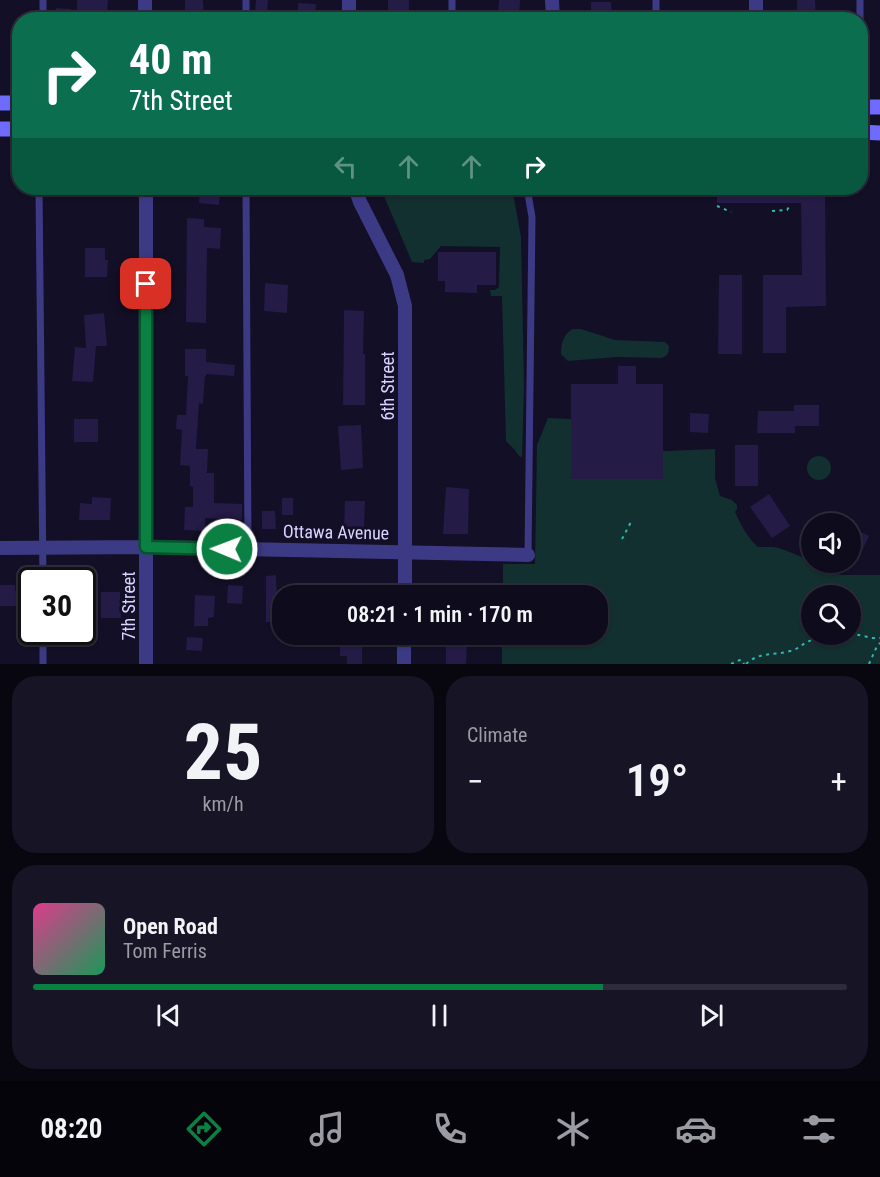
<!DOCTYPE html>
<html lang="en">
<head>
<meta charset="utf-8">
<style>
  body { margin:0; font-family:"Roboto Condensed",sans-serif; background:#171425; color:#f1f3f6; height:100vh; display:flex; flex-direction:column; font-size:22px; white-space:nowrap }
  * { box-sizing:border-box; margin:0 }
  p { font-size:20px; color:#9b9ba3 }
  .icon { flex:none; width:33px; height:33px; fill:none; stroke:currentColor; stroke-width:2; stroke-linecap:round; stroke-linejoin:round }
  .map { position:relative; height:664px; overflow:hidden }
  .sheet { display:flex; flex-direction:column; gap:12px; padding:12px; background:#08060f; flex:1 }
  .sheet>* { flex:none }
  .hud { position:absolute; left:12px; top:12px; width:856px; height:183px; border-radius:24px; box-shadow:0 2px 4px #0004,0 0 0 2px #2e2b3b; background:#0b6e4f; color:#fff; overflow:hidden }
  .tools { position:absolute; left:801px; top:513px; display:grid; gap:12px }
  .tools a { display:grid; place-items:center; width:60px; height:60px; border-radius:50%; background:#0e0b1c; box-shadow:0 2px 4px #0004,0 0 0 2px #2e2b3b; font-size:30px }
  .speed { position:absolute; left:18px; top:567px; display:flex; gap:12px; font-size:30px; font-weight:700; text-align:center }
  .speed>* { display:grid; place-content:center; width:78px; height:78px; border-radius:50%; background:#0e0b1c; box-shadow:0 2px 4px #0004,0 0 0 2px #2e2b3b; line-height:1 }
  .speed .limit { border:3px solid #111; border-radius:9px; background:#fff; color:#111 }
  .pin { position:absolute; display:grid; place-items:center; width:51px; height:51px; color:#fff; margin:-26px; border-radius:12px; box-shadow:0 3px 9px #0006 }
  .me { position:absolute; width:66px; margin:-33px; rotate:271deg; stroke-linejoin:round; filter:drop-shadow(0 0 4px #0008) }
  .turn { display:flex; align-items:center; gap:21px; height:126px; padding:0 18px; font-size:27px }
  .turn .icon { width:78px; height:78px; stroke-width:2.5 }
  .turn b { display:block; font-size:42px; line-height:51px }
  .lanes { display:flex; align-items:center; height:57px; padding:0 18px; background:#0003; justify-content:center; gap:30px; direction:ltr }
  .lanes .off { opacity:.35 }
  .big { font-size:45px; font-weight:600; line-height:1.1 }
  .sheet .widget { flex:1; display:flex; flex-direction:column; justify-content:center; gap:9px; min-width:0; padding:0 21px; border-radius:24px; background:#171425 }
  .sheet .dial { align-items:center; gap:0 }
  .dial b { font-size:78px; line-height:1 }
  .song { display:flex; align-items:center; gap:18px }
  .cover { width:72px; height:72px; border-radius:9px; background:linear-gradient(135deg,hsl(330 70% 55%),hsl(150 70% 35%)) }
  .played { height:6px; border-radius:3px; background:linear-gradient(90deg,#0b8043 70%,#2e2b3b 70%) }
  .keys { display:flex; justify-content:space-around; direction:ltr }
  .heat { display:flex; justify-content:space-between; align-items:center; font-size:33px; direction:ltr }
  .sheet .tiles { flex:1; display:grid; gap:12px; grid-template-columns:1fr 1fr }
  .widget:last-child { grid-column:span 2 }
  .trip { position:absolute; left:272px; top:585px; width:336px; height:60px; border-radius:24px; background:#0e0b1c; box-shadow:0 2px 4px #0004,0 0 0 2px #2e2b3b; font-weight:600; line-height:60px; text-align:center }
  .tabs { display:flex; height:96px; justify-content:space-around; align-items:center; background:#06040b; color:#9b9ba3 }
  .tabs .icon { width:42px; height:42px }
  .tabs .active { color:#0b8043 }
  .tabs b { font-size:27px; color:#f1f3f6 }
  .map>svg:first-child { display:block }
  .green { fill:#12302f; fill-rule:evenodd }
  .building { fill:#241b47 }
  .lines { fill:none; stroke-linecap:round; stroke-linejoin:round }
  .path { stroke:#2fb8b0; stroke-width:2; stroke-dasharray:3 4.5; stroke-linecap:butt }
  .lane { stroke:#3d3a85; stroke-width:7 }
  .street { stroke:#3d3a85; stroke-width:14 }
  .secondary { stroke:#6f6bff; stroke-width:15 }
  .route-casing { stroke:#07532c; stroke-width:15 }
  .route { stroke:#0b8043; stroke-width:10 }
  .labels { text-anchor:middle; dominant-baseline:central; stroke-width:6; stroke-linejoin:round; paint-order:stroke }
  .street-label { font-size:18px; fill:#d9d4ff; stroke:#130f26 }
</style>
</head>
<body>
<div class="map">
<svg width="880" height="664" viewBox="0 0 880 664">
  <rect width="100%" height="100%" fill="#130f26"/>
  <path class="green" d="M382,188H512L521,237L524,387L522,457L519,456L514,449L506,441L502,296H491L490,290H495L499,287L500,247L441,246L430,259L424,260V263L412,262L384,196Z
    M573,329H581L615,340L665,342L669,346C669,353 668,356 661,358L617,357L568,361L561,354C561,344 563,334 573,329Z
    M548,418L571,419L572,452L667,451L715,449V478L720,496L732,500L737,505V509L735,512C741,525 747,537 758,547C763,547 768,547 773,547C784,548 820,564 826,572L843,575H880V664H502V635L597,634V596L503,595V564H535L537,445ZM812,596H850V634H812Z
    M807 468a12 12 0 1 1 24 0a12 12 0 1 1-24 0Z"/>
  <path class="building" d="M77,0H108L107,13L77,12Z
    M185,0H203L204,19H185Z
    M256,0H268L267,14L255,13Z
    M388,0H409V20H388Z
    M499,0H520L519,18L498,17Z
    M797,0H815L816,20H797Z
    M591,2H611L612,20H591Z
    M298,3L316,4L315,20H298Z
    M56,8L71,9V20H55Z
    M200,188H220L219,205L199,203Z
    M717,188H825L826,306L786,307V353H763V275H802L801,203H717Z
    M187,218L204,219V227L221,228L220,249L207,248L206,323L186,322Z
    M85,248H105V260H108L107,277H85Z
    M438,252H496V285H477V293L445,292V281H438Z
    M719,275H742V354H718Z
    M265,283L288,285L287,313L264,311Z
    M344,310L364,311L363,354H365V405H343Z
    M104,313L107,346H96L93,382L72,381L75,347L86,348L84,315Z
    M185,349H206V362L235,365L234,376L206,374V376H205L203,404L199,403L196,449H208L207,473H214V503L242,504V520L205,518V531L184,530L185,507H193V487L190,486V466L180,465L182,430L176,429L177,415H186L188,376H185Z
    M618,366H636V384H663V479H571V384H618Z
    M794,405H819V426H795V433H757L758,411H794Z
    M690,413L709,414L708,433L690,432Z
    M74,419H98V442H74Z
    M361,425L363,468L341,470L338,426Z
    M735,445H758V486H735Z
    M446,487L469,489L468,534H443Z
    M769,494L790,526L772,538L750,507Z
    M92,497L111,498L110,520H79L80,503L92,504Z
    M282,498H293V515H282Z
    M345,501H365L364,528L344,527Z
    M262,511H275L276,529H262Z
    M850,527L869,536L859,557L850,553Z
    M276,575L277,601L282,603V622H266V576Z
    M0,585H15V591H31V606H0Z
    M228,585L243,586L242,604L227,603Z
    M101,592H120L121,618H101Z
    M195,595L215,596L214,617L208,618V626H194Z
    M340,634H362V664H347V656H340Z
    M187,637L203,638L202,651L186,650Z
    M446,644H467L466,664H446Z"/>
  <g class="lines">
    <path class="path" d="M717,206L731,212
      M772,211L787,210L789,207
      M622,539L631,522
      M850,633L872,638H880
      M731,664L740,660H742L744,664
      M746,664C760,651 774,656 790,651C797,650 801,645 807,642C814,639 822,637 830,634
      M869,664L877,646L880,643"/>
    <path class="lane" d="M452,0V20
      M656,0V20
      M860,0V20
      M43,20V0
      M246,20V0
      M39,188L43,580
      M246,188L248,549
      M527,188L532,217L528,555
      M43,632V664"/>
    <path class="street" d="M145,0V20
      M349,0V20
      M552,0L553,20
      M756,0V20
      M146,188V664
      M355,188L360,202L397,275L405,306V596
      M0,548L146,547L528,555
      M404,664V634"/>
    <path class="secondary" d="M0,103H20
      M861,107H880
      M0,129H20
      M861,132L880,133"/>
  </g>
  <g class="lines">
    <g class="route-casing">
      <path id="route" d="M146,284V547L227,549"/>
    </g>
    <use href="#route" class="route"/>
  </g>
  <g class="labels">
    <g class="street-label">
      <text transform="translate(387 386) rotate(-90)">6th Street</text>
      <text transform="translate(336 532) rotate(1)">Ottawa Avenue</text>
      <text transform="translate(128 606) rotate(-90)">7th Street</text>
    </g>
  </g>
</svg>
<div class="tools">
<a><svg class="icon" aria-label="sound" viewBox="0 0 24 24"><path d="M4 9h4l5-4v14l-5-4H4zM17 9q2 3 0 6"/></svg></a>
<a><svg class="icon" aria-label="search" viewBox="0 0 24 24"><circle cx="10" cy="10" r="6"/><path d="M15 15l6 6"/></svg></a>
</div>
<div class="speed"><div class="limit">30</div></div>
<div class="pin" style="left:146px;top:284px;background:#d93025"><svg class="icon" aria-label="arrive" viewBox="0 0 24 24"><path d="M6 21V4h12l-3 4 3 4H6"/></svg></div>
<svg class="me" style="left:227px;top:549px" viewBox="-20 -20 40 40"><circle r="17" fill="#0b8043" stroke="#fff" stroke-width="3"/><path d="M0-11L8 9 0 5-8 9z" fill="#fff"/></svg>
<div class="trip">08:21 · 1 min · 170 m</div>
<div class="hud">
<div class="turn"><svg class="icon" aria-label="right" viewBox="0 0 24 24"><path d="M7 20v-9h11M14 6l5 5-5 5"/></svg><div><b>40 m</b>7th Street</div></div>
<div class="lanes"><svg class="icon off" aria-label="left" viewBox="0 0 24 24"><path d="M17 20v-9H6M10 6l-5 5 5 5"/></svg><svg class="icon off" aria-label="ahead" viewBox="0 0 24 24"><path d="M12 20V5M6 11l6-6 6 6"/></svg><svg class="icon off" aria-label="ahead" viewBox="0 0 24 24"><path d="M12 20V5M6 11l6-6 6 6"/></svg><svg class="icon" aria-label="right" viewBox="0 0 24 24"><path d="M7 20v-9h11M14 6l5 5-5 5"/></svg></div>
</div>
</div>
<section class="sheet">
<div class="tiles">
<div class="widget dial"><b>25</b><p>km/h</p></div>
<div class="widget"><p>Climate</p>
<div class="heat"><a>−</a><b class="big">19°</b><a>+</a></div>
</div>
<div class="widget">
<div class="song"><i class="cover"></i><div><b>Open Road</b><p>Tom Ferris</p></div></div>
<div class="played"></div>
<div class="keys"><svg class="icon" aria-label="previous" viewBox="0 0 24 24"><path d="M18 5L8 12l10 7zM5 5v14"/></svg><svg class="icon" aria-label="pause" viewBox="0 0 24 24"><path d="M8 5v14M16 5v14"/></svg><svg class="icon" aria-label="next" viewBox="0 0 24 24"><path d="M6 5l10 7-10 7zM19 5v14"/></svg></div>
</div>
</div>
</section>
<nav class="tabs">
<b>08:20</b>
<svg class="icon active" aria-label="directions" viewBox="0 0 24 24"><path d="M12 3l9 9-9 9-9-9zM9 14v-3h6M13 9l2 2-2 2"/></svg>
<svg class="icon" aria-label="music" viewBox="0 0 24 24"><path d="M9 18V5l10-2v13"/><circle cx="6" cy="18" r="3"/><circle cx="16" cy="16" r="3"/></svg>
<svg class="icon" aria-label="phone" viewBox="0 0 24 24"><path d="M5 4h4l2 5-3 2q2 4 5 5l2-3 5 2v4C11 20 4 13 5 4z"/></svg>
<svg class="icon" aria-label="climate" viewBox="0 0 24 24"><path d="M12 3v18M4 7l16 10M4 17L20 7"/></svg>
<svg class="icon" aria-label="car" viewBox="0 0 24 24"><path d="M5 17H2v-5l4-1 3-4h7l3 4 3 1v5h-3M9 17h6M6 11h13"/><circle cx="7" cy="17" r="2"/><circle cx="17" cy="17" r="2"/></svg>
<svg class="icon" aria-label="filters" viewBox="0 0 24 24"><path d="M4 7h16M4 17h16"/><circle cx="9" cy="7" r="2"/><circle cx="15" cy="17" r="2"/></svg>
</nav>
</body>
</html>
